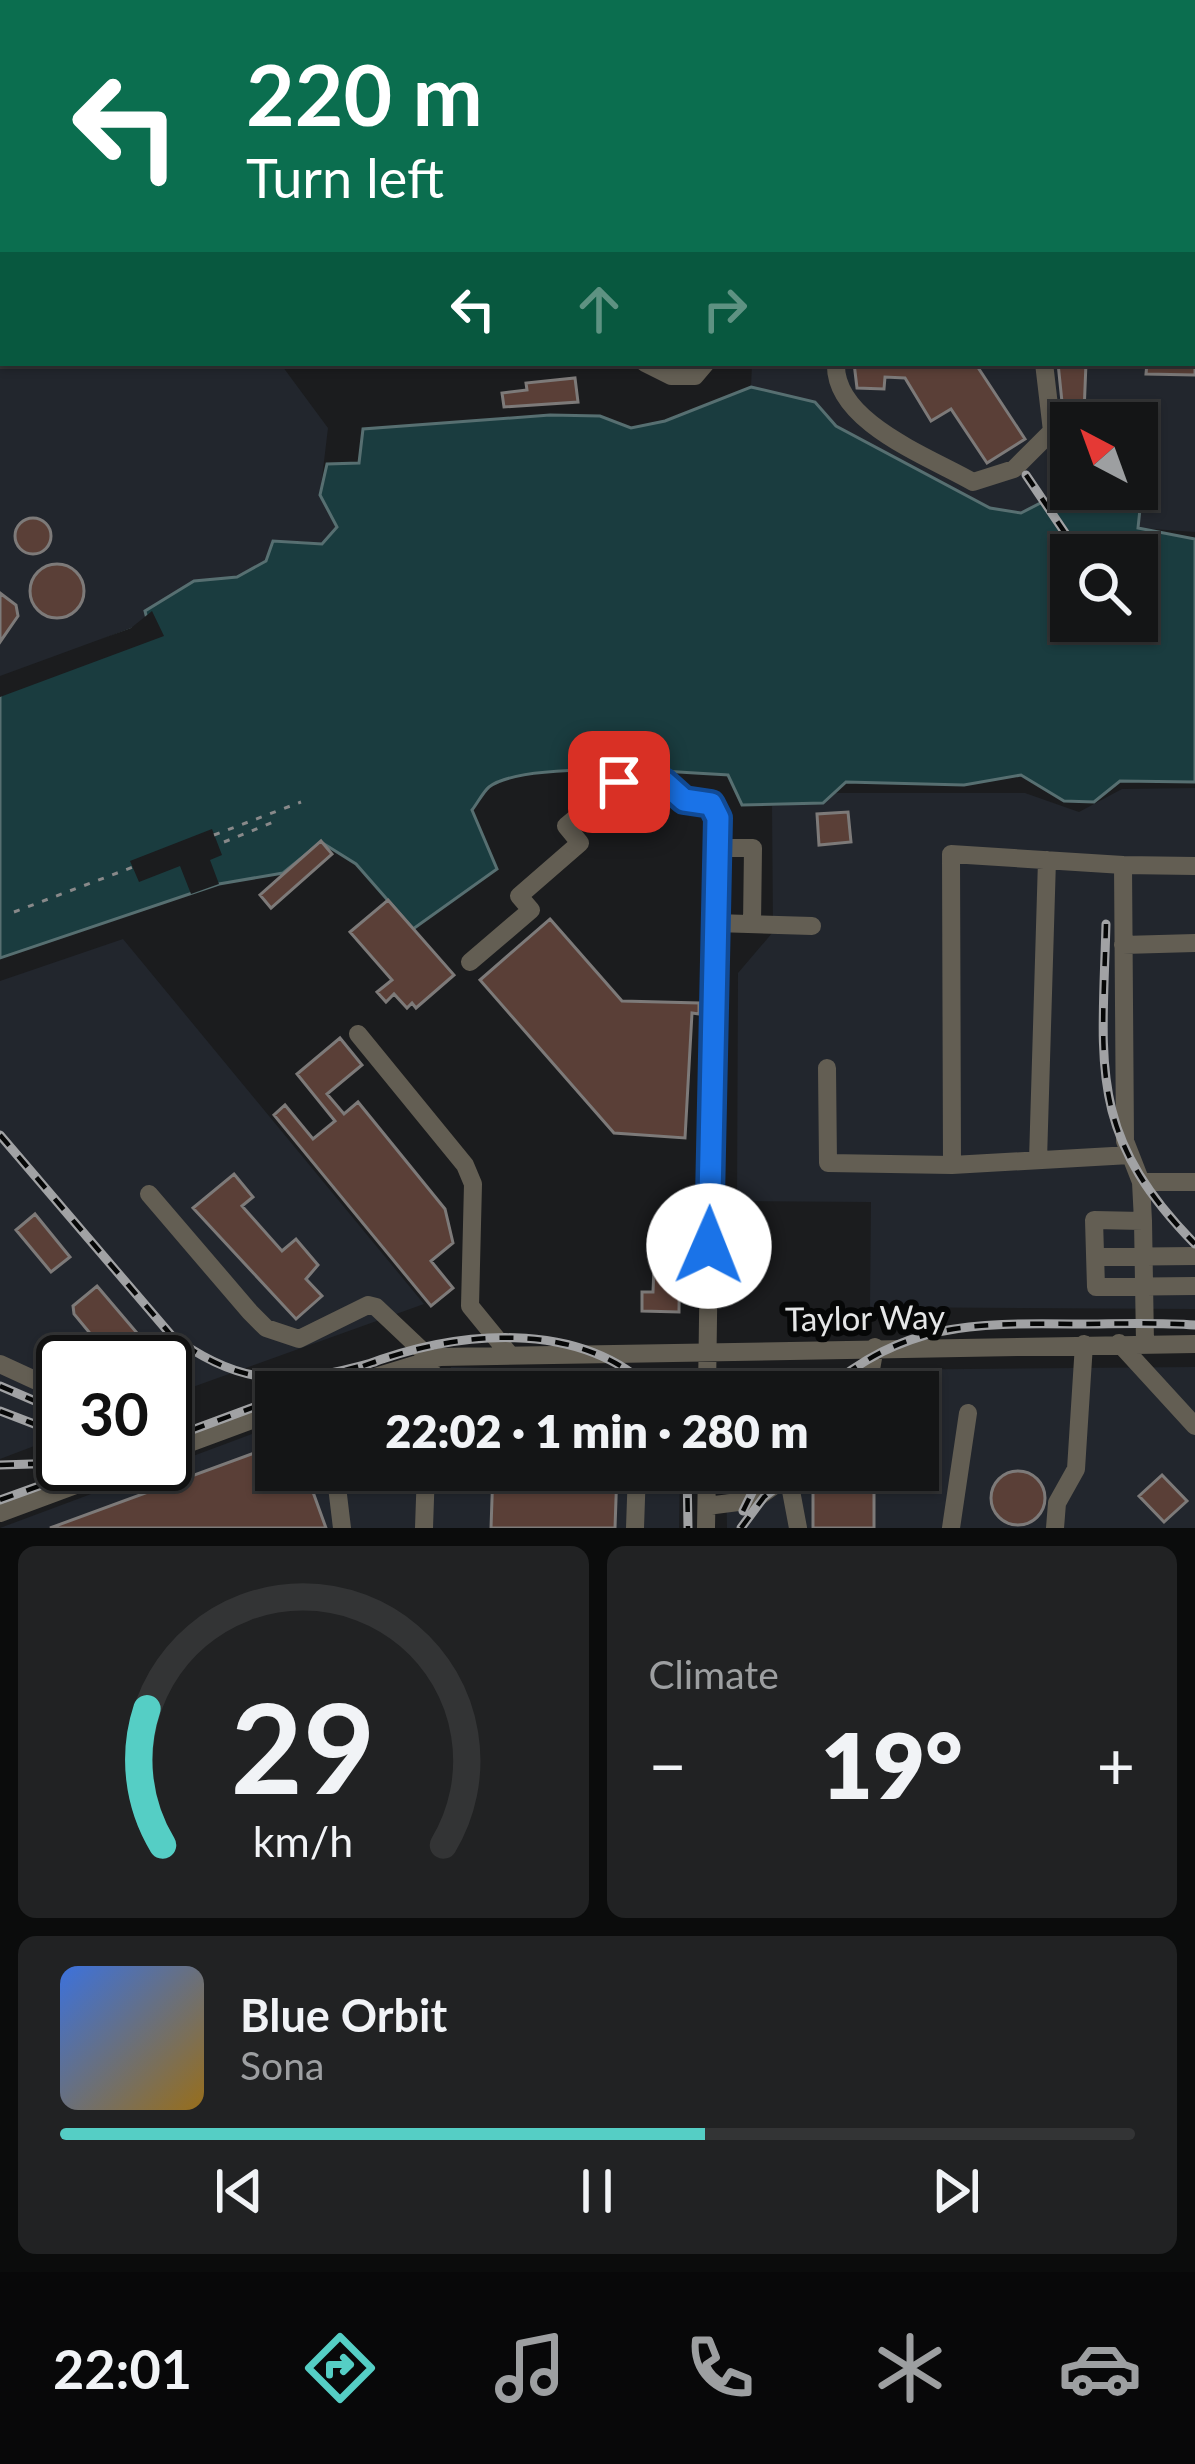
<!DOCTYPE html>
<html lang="en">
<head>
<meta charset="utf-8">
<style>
  body { margin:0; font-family:Lato,sans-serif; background:#212223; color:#f1f3f6; height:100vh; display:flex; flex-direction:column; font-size:45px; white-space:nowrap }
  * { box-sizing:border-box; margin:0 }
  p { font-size:39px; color:#9d9fa1 }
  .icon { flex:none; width:66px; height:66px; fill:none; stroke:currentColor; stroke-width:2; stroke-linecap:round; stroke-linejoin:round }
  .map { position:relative; height:1528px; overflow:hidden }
  .details { display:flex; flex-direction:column; gap:18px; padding:18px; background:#0b0c0c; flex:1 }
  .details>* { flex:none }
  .banner { position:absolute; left:0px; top:0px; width:1197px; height:366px; box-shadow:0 3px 9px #0004,0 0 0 3px #333435; background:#0b6e4f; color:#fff; overflow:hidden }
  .needle { width:78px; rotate:319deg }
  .fabs { position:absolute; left:1050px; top:402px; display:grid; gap:24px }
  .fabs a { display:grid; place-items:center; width:108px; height:108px; border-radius:0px; background:#141516; box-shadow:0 3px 9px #0004,0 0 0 3px #333435; font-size:60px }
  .speed { position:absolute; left:36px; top:1335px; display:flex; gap:24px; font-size:60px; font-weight:700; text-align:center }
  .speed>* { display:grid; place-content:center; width:156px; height:156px; border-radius:50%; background:#141516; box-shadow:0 3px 9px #0004,0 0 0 3px #333435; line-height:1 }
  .speed .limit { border:6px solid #111; border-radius:18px; background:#fff; color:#111 }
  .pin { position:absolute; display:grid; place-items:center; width:102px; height:102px; color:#fff; margin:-51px; border-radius:24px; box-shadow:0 6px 18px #0006 }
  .me { position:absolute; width:132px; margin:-66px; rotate:1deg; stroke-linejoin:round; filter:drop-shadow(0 0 9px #0008) }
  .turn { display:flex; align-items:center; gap:42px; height:252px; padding:0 48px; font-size:54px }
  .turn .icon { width:156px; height:156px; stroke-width:2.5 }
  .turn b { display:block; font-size:84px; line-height:102px }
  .lanes { display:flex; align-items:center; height:114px; padding:0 48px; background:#0003; justify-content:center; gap:60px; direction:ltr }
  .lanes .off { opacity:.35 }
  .big { font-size:90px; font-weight:800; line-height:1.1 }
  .details .tile { flex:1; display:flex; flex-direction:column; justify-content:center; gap:18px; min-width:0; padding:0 42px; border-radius:18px; background:#212223 }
  .details .dial { align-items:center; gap:0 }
  .dial svg { height:312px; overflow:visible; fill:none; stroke:#333435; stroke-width:7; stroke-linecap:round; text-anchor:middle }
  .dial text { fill:#f1f3f6; stroke:none }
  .song { display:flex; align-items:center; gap:36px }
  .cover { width:144px; height:144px; border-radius:18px; background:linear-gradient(135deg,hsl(220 70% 55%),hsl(40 70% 35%)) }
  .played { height:12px; border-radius:6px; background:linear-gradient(90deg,#55cec5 60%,#333435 60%) }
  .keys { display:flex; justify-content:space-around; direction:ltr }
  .heat { display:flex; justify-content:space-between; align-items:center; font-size:66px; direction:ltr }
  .details .tiles { flex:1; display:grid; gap:18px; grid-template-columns:1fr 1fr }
  .tile:last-child { grid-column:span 2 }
  .trip { position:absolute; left:255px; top:1371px; width:684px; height:120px; border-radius:0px; background:#141516; box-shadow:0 3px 9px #0004,0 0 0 3px #333435; font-weight:800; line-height:120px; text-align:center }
  .tab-bar { display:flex; height:192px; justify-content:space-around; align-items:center; background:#080809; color:#9d9fa1 }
  .tab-bar .icon { width:84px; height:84px }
  .tab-bar .current { color:#55cec5 }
  .tab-bar b { font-size:54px; color:#f1f3f6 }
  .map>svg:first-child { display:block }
  .built { fill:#22262d }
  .green { fill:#3f442d }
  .water { fill:#1a3c3f; stroke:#576f71; stroke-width:3; fill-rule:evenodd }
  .pier { fill:#1b1c1e }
  .building { fill:#5a3f37; stroke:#7d7a79; stroke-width:3 }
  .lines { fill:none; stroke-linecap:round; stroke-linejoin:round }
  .path { stroke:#88898a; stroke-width:3; stroke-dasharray:6 9; stroke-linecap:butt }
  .minor { stroke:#635e53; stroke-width:18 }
  .major { stroke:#aca18a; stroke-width:24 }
  .rail-casing { stroke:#a1a2a4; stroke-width:9 }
  .rail { stroke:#060707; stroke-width:4.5; stroke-dasharray:14; stroke-linecap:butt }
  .route-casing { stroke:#114b97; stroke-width:30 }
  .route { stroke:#1a73e8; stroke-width:21 }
  .labels { text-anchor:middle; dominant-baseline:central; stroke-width:12; stroke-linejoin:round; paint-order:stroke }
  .street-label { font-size:33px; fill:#e5e6e7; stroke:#060707 }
</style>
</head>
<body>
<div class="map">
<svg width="1195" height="1528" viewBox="0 0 1195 1528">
  <rect width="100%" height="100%" fill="#1b1c1e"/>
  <path class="built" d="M0,271L3,363H280L328,428L320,495L337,527L322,544L300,541L237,577L194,581L148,623L0,681Z
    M1195,315V532L1138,528L1142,491L1132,489H1137V423H1071V489H1099L1058,494L1021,513L990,508L836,426L815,402L751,387L752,363H1194Z
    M1195,788V1309L870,1307L871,1202L737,1201L738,973L773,932L772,806L823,803L834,793H1025L1079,812L1122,789Z
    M123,939L424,1304L165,1397V1362H63V1435L0,1459V981Z
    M451,1367L622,1372L646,1392H451Z
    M1195,1367V1528H727L726,1470H918V1392H728L751,1371Z
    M276,1425V1470H680L679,1528H0Z"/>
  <path class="green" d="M82,0H947L84,3Z"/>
  <path class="water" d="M751,387L815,402L836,426L990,508L1021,513L1058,494L1142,490L1138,528L1195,539V782L1120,781L1094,802L1064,801L1021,775L964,785L846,782L823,803L742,805L728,775C682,772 524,760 489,787C483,792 477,804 472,810L497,869L413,929L356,864L321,842L283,873L219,884L0,958V681L148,623L145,611L194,581L237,577L266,561L273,541L322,544L337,527L320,495L327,464L359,463L363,429L550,415L600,416L631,428L665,421ZM1071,555H1137V621H1071Z"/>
  <path class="pier" d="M152,611L164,636L0,697V676L131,628Z
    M212,829L222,855L210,860L219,884L191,894L180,866L139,882L130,861Z"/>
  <path class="building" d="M854,363H975L1025,439L987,463L951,409L931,421L905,378L885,377L884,389L857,388Z
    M1058,363H1086L1084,413L1063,412Z
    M1147,363H1195V375L1146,374Z
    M575,378L578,402L504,407L502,393L527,390L526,383Z
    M15 536a18 18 0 1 1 36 0a18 18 0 1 1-36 0Z
    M30 591a27 27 0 1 1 54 0a27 27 0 1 1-54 0Z
    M0,593L16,605L18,616L0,642Z
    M848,812L851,842L819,845L817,814Z
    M321,841L332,854L271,908L260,895Z
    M388,900L454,975L416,1008L412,1003L407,1008L394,994L386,1002L377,992L392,980L350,932Z
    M550,919L622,1001L699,1003V1014L692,1013L685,1138L614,1133L480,980Z
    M340,1038L362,1065L327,1094L344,1114L358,1102L445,1209L453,1243L431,1261L453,1288L431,1306L274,1115L285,1105L313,1139L335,1121L297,1074Z
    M234,1174L253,1197L242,1206L282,1251L296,1239L318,1265L306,1279L322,1296L296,1319L193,1208Z
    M35,1214L70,1257L51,1272L16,1230Z
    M664,1214H680L679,1312L642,1311V1292H653L656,1218Z
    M97,1286L143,1340L123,1357L116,1348L108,1355L74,1314L73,1306Z
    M276,1445V1470H305L326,1528H50Z
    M493,1470H617L615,1528H491Z
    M813,1470H874V1528H813Z
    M991 1498a27 27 0 1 1 54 0a27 27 0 1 1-54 0Z
    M1162,1475L1187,1501L1164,1522L1139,1496Z"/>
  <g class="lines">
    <path class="path" d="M1194,66H1195
      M1194,117H1195
      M214,835L301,802
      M224,842L276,821
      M14,912L133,867"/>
    <path class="minor" d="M0,140L3,141
      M0,302L3,301
      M645,363L671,376H695L706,363
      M836,363C833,422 930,457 973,482L1014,469L1052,431L1044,363
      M717,848H753L752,924
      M716,923L812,926
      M1123,945L1195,943
      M470,962L531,910L519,896L580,843L566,826L619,782H663L684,800H705L715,809L707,1392
      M358,1034L465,1165L473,1184L470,1306L510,1355
      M827,1068L828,1163L952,1165L1130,1155
      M1038,1160L1047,860
      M952,1165L951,854L1123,865
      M1141,1182H1195
      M149,1194L250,1312L266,1328L299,1339L368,1305L376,1307L431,1359L430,1392
      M1143,1221L1141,1182L1125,1141L1123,865L1195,866
      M1095,1257L1195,1256
      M1119,1343L1195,1426
      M1145,1343C1144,1302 1144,1262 1143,1221L1094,1220L1096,1287L1195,1286
      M0,1364L63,1393
      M326,1392L440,1357L1195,1344
      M867,1392L875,1347
      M165,1417L185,1445
      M165,1452L276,1411
      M335,1470L342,1528
      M789,1480L798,1528
      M707,1506L754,1500L796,1470
      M0,1513L132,1464
      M424,1528L426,1470
      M635,1528L637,1470
      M706,1528L707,1470
      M951,1528L968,1413
      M1055,1528L1057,1503L1076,1469L1084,1344"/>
    <path class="major" d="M1194,235H1195
      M0,250H3
      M1194,287H1195"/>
    <g class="rail-casing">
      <path id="rail" d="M1026,475L1080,555
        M1106,924C1102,1067 1088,1135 1195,1244
        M0,1135L171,1335C242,1389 293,1385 375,1362
        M363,1366C455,1331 579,1317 654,1392
        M0,1386L63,1413
        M823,1392C905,1322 972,1323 1074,1324C1114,1324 1155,1322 1195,1325
        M0,1411L63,1435
        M165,1440L276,1399
        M0,1465L63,1463
        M687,1470L688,1528
        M0,1500L100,1464
        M743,1511L763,1470
        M741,1528L764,1497L800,1470"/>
    </g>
    <use href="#rail" class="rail"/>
  </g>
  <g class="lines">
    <g class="route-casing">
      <path id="route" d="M619,782H664L684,800L711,804L718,818L709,1246"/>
    </g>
    <use href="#route" class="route"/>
  </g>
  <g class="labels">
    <g class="street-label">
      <text transform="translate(865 1317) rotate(-1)">Taylor Way</text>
    </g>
  </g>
</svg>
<div class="fabs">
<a><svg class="needle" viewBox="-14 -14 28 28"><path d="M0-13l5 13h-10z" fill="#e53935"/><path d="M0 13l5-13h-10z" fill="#9d9fa1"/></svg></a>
<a><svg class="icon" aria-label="search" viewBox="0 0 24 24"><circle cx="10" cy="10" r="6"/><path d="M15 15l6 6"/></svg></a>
</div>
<div class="speed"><div class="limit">30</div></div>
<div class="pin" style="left:619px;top:782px;background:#d93025"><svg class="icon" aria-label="arrive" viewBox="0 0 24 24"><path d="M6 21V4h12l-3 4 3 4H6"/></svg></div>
<svg class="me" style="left:709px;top:1246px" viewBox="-20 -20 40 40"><circle r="19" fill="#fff"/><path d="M0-13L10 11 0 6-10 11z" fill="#1a73e8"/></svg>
<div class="trip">22:02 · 1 min · 280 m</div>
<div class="banner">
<div class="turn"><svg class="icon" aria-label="left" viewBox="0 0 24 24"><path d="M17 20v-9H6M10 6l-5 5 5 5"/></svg><div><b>220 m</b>Turn left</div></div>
<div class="lanes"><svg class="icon" aria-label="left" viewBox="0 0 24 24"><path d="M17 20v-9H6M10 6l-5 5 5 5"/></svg><svg class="icon off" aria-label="ahead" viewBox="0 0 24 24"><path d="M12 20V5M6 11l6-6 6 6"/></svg><svg class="icon off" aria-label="right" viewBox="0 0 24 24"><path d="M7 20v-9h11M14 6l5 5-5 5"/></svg></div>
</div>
</div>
<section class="details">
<div class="tiles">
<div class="tile dial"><svg viewBox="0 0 100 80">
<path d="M14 69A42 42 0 1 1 86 69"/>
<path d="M14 69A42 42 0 0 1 10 34" stroke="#55cec5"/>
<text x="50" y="56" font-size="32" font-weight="700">29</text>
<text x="50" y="72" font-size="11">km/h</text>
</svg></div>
<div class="tile"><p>Climate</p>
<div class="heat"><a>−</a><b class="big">19°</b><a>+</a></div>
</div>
<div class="tile">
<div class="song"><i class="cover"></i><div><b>Blue Orbit</b><p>Sona</p></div></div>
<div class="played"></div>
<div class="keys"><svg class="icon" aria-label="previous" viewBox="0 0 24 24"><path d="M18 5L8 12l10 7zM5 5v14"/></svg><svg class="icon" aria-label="pause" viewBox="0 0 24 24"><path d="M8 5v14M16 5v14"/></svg><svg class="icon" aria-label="next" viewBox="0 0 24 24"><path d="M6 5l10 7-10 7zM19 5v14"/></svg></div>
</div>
</div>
</section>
<nav class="tab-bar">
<b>22:01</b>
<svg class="icon current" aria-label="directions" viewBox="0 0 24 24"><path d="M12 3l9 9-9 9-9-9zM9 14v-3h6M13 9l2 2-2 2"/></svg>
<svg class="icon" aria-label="music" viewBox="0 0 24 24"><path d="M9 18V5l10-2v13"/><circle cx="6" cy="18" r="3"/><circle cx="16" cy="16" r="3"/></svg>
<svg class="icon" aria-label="phone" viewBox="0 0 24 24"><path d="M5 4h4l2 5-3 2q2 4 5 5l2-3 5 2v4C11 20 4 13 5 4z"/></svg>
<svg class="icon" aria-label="climate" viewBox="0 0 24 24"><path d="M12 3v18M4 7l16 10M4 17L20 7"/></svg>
<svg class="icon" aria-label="car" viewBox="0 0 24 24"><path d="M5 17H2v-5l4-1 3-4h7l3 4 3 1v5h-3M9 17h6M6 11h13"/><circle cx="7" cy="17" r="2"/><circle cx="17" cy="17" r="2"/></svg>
</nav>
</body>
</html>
